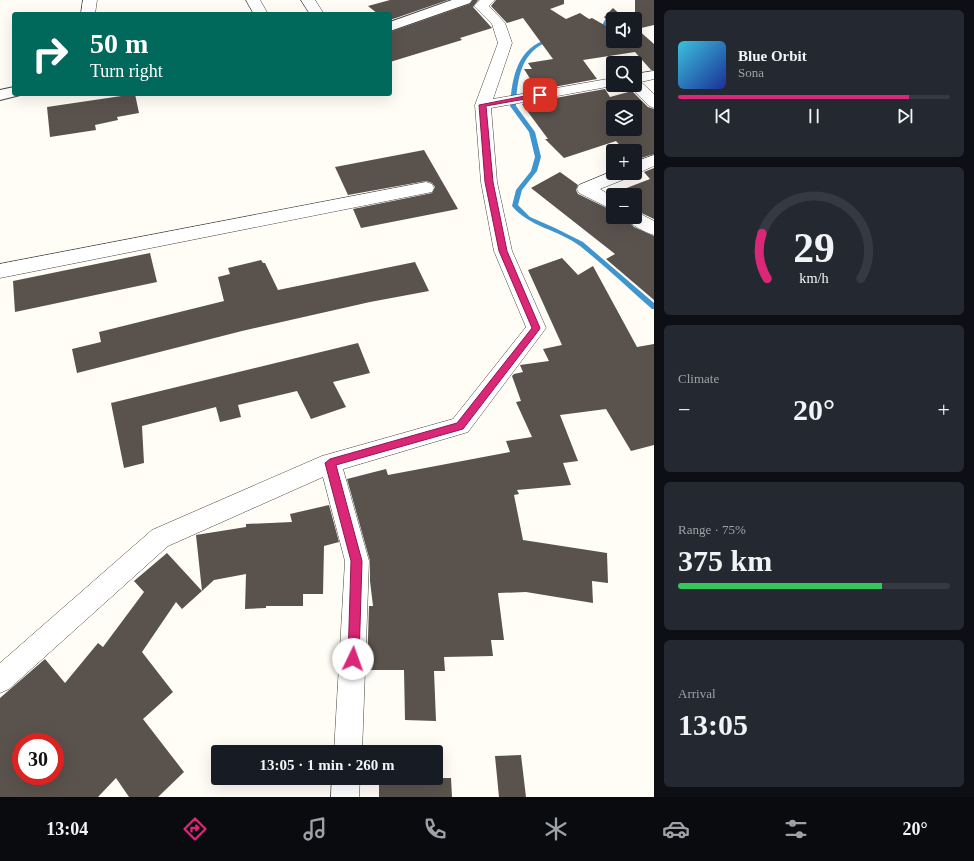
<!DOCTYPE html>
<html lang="en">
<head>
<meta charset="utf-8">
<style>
  body { margin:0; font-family:Georgia,serif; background:#242831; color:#f1f3f6; height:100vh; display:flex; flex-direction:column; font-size:15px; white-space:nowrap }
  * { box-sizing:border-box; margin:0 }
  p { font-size:13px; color:#9ea1a6 }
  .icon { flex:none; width:22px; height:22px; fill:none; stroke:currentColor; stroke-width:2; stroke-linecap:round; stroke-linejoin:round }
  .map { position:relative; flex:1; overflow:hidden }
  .sheet { display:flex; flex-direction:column; gap:10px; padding:10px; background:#0d0f14; width:320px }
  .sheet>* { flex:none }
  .banner { position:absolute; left:12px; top:12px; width:380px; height:84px; border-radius:4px; box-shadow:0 4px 16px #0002; background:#00695c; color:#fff; overflow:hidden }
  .controls { position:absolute; left:606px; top:12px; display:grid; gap:8px }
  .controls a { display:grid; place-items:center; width:36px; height:36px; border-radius:4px; background:#171b24; box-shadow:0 4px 16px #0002; font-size:20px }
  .speed { position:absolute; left:12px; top:733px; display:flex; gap:8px; font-size:20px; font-weight:700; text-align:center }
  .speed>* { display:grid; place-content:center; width:52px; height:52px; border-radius:50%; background:#171b24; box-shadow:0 4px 16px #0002; line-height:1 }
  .speed .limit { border:6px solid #d22; background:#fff; color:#111 }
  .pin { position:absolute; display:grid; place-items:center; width:34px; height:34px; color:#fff; margin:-17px; border-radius:8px; box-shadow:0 2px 6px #0006 }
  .me { position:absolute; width:44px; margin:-22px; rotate:3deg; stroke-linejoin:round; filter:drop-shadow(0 0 3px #0008) }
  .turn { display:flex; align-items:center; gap:14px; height:84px; padding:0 12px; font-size:18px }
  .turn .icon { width:52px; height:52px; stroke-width:2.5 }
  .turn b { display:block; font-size:28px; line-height:34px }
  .big { font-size:30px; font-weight:700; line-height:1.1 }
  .sheet .widget { flex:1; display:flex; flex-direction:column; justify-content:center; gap:6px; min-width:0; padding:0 14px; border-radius:6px; background:#242831 }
  .sheet .dial { align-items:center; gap:0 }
  .dial svg { height:104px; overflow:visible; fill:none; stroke:#363941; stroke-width:7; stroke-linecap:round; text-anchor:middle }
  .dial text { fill:#f1f3f6; stroke:none }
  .song { display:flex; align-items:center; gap:12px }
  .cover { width:48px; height:48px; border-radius:6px; background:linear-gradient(135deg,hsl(190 70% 55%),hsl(230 70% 35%)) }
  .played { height:4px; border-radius:2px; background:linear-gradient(90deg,#db2777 85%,#363941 85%) }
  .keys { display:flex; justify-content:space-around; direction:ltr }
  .heat { display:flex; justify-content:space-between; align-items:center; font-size:22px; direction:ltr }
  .charge { height:6px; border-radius:3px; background:linear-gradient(90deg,#34c759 75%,#363941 0) }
  .trip { position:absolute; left:211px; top:745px; width:232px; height:40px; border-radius:4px; background:#171b24; box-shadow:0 4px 16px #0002; font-weight:700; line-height:40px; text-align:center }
  .tab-bar { display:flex; height:64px; justify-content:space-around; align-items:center; background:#090b0e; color:#9ea1a6 }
  .tab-bar .icon { width:28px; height:28px }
  .tab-bar .selected { color:#db2777 }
  .tab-bar b { font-size:18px; color:#f1f3f6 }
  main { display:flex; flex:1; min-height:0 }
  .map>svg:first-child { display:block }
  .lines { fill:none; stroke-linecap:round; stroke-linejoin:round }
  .stream { fill:#3f96cf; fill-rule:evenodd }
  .building { fill:#5a524d; fill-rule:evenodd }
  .minor-casing { stroke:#444; stroke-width:1 }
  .tertiary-casing { stroke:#444; stroke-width:2 }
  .minor { fill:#fff; fill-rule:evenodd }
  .tertiary { fill:#fff; fill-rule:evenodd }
  .route { fill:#db2777; stroke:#8e194d }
</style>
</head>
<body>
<main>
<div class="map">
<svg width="654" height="797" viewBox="0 0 654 797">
  <rect width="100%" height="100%" fill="#fffdf5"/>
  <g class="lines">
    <path class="stream" d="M606,18L610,19L602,34H598V33Z
      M549,39H551V41C521,49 517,80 516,106L535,132L541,157L537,171L522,190L518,205L530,217L555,228L583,242L654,303V309H652C628,288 605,266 580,246C559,230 529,227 512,206L516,190L531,171L535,157L529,132L510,106C512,78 517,47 549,39Z"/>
  </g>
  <path class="building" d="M390,0H448L390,20V14H378L368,6Z
    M473,0H478L473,7L492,28L460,38L462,40L390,62V32L470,4Z
    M496,0H564V4L550,9L566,19L580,13L589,19L592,18L613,30V41H635V0H654V25L637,29L654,44V70H651L635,52L583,60L597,79L537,90L524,69H532L528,63L553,59L523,18L507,23L491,6Z
    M613,8L625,19H613V28L604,17Z
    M605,89L610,97L632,91L648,107L654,109V154L635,160V151H625L616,141L564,158L545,139H548L522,104ZM613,107H635V129H613Z
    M135,94L139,113L117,117L118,120L95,125L96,130L50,137L47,107Z
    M424,150L458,209L361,228L353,209L432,193L435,187L432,183L426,181L348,195L335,167Z
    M654,168V219L635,210V195L611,194L650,179L644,172Z
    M560,172L578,185L576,190L578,194L613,211V217H625L634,227L654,236V300L606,259L615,254L531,188Z
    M150,253L157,282L15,312L13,281Z
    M562,258L578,275L593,266L637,347L654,344V445L631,451L606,409L560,415L578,461L563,463L571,485L517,490L519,494L514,495L523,540L607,553L608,583L592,581L593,603L526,592L498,593L504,640H491L493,656L444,657L445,671H434L436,721L405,720L404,670H367L369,606H373L370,581V561L347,479L386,469L388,475L510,452L506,441L532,437L516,402L521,401L512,376L514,374L523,372L520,365L549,361L543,349L562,345L528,270Z
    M261,260L263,263H265L278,290L415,262L429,291L370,302L242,331L77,373L72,349L101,342L99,332L224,301L218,277L230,274L228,268Z
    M358,343L370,373L333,382L346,407L311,419L297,391L238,405L241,417L220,422L216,407L142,426L144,463L124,468L111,403Z
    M329,505L339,542L324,546L323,594H303V606H266V608L245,609L246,574L214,580L202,591L196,535L246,527V524L292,522L290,514Z
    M167,553L202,591L182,609L176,602L142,652L173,692L143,719L184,772L158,797H129L116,778L98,797H0V698L45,659L65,683L98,643L103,647L144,592L134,581ZM21,742H55V776H21Z
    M521,755L526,797H499L495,756Z
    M379,778H451L452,797H379Z"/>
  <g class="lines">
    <g class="minor-casing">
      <path id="minor" d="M83,0H97L95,14H81Z
        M246,0H260L268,14H254Z
        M301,0H315L324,14H310Z
        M480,0H495L489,6L505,23L512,43L493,99L613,78V85H618L491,108L497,182L512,251L546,328L468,432L343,469L369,561L362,752H334L345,561L323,477L168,546L9,689L0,693V663L152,530L322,456L453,419L526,327L494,251L481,182L475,105L498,43L492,24L474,6Z
        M654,71V79L641,82L654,94V108L649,106L628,85H635V74Z
        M654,155V166C647,169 640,173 633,173H635V162Z
        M613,171V173H632L630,177L600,189L613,197V210L579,193L577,189L579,185Z
        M426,182L432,184L434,188L432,192L0,278V264Z
        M635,211L654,221V235C645,232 631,226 626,217H635Z
        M332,778H360L359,797H331Z"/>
    </g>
    <g class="tertiary-casing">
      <path id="tertiary" d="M452,0H472L470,3L390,31V22Z
        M14,87V94H21L20,95L0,100V90Z"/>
    </g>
    <use href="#minor" class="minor"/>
    <use href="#tertiary" class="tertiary"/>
  </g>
  <path class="route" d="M540,93L543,95L542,96L486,106L493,182L507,251L540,328L539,330L463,429L336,465L362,561L359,659L357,663L353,664L349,663L348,659L351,561L325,463L330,459L457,423L532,328L499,251L485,182L479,105Z"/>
</svg>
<div class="controls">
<a><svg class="icon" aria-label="sound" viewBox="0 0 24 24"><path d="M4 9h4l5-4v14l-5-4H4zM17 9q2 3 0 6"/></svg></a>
<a><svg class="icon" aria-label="search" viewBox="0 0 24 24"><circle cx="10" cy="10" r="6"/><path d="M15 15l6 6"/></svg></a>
<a><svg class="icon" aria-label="layers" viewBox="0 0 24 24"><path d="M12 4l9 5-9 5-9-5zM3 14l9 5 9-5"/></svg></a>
<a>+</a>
<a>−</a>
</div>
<div class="speed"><div class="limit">30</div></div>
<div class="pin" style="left:540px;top:95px;background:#d93025"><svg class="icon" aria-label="arrive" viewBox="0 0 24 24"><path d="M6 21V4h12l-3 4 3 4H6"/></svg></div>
<svg class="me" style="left:353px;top:659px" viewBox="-20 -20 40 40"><circle r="19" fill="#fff"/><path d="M0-13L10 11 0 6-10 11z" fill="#db2777"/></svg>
<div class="trip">13:05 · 1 min · 260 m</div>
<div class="banner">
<div class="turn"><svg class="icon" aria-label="right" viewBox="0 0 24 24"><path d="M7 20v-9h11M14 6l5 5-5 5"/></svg><div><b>50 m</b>Turn right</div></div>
</div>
</div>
<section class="sheet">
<div class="widget">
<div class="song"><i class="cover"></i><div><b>Blue Orbit</b><p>Sona</p></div></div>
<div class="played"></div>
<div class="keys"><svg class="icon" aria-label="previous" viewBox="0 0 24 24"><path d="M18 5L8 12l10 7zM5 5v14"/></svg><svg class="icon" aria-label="pause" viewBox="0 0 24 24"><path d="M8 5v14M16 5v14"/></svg><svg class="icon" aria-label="next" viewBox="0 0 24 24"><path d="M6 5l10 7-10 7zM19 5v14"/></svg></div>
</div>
<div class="widget dial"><svg viewBox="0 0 100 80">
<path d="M14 69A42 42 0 1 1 86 69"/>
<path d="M14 69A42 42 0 0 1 10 34" stroke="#db2777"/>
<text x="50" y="56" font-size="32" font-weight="700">29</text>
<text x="50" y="72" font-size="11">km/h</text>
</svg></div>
<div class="widget"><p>Climate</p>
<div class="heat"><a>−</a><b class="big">20°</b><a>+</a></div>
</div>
<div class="widget"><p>Range · 75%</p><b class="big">375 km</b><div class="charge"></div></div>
<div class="widget"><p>Arrival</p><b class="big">13:05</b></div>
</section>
</main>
<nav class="tab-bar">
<b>13:04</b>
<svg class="icon selected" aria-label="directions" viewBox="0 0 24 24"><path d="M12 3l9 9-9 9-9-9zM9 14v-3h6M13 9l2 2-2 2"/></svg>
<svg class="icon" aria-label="music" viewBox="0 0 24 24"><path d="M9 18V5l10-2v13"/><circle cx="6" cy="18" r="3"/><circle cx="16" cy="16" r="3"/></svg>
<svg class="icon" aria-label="phone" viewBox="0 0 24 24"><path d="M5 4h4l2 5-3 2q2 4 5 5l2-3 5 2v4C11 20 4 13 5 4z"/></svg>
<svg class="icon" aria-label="climate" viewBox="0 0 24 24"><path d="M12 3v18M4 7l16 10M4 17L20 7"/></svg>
<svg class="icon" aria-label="car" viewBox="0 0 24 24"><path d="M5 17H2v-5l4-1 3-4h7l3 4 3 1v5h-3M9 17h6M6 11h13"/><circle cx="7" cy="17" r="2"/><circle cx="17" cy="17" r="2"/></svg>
<svg class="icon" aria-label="filters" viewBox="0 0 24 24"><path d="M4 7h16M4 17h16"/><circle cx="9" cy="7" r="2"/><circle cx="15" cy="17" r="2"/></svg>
<b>20°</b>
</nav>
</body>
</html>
